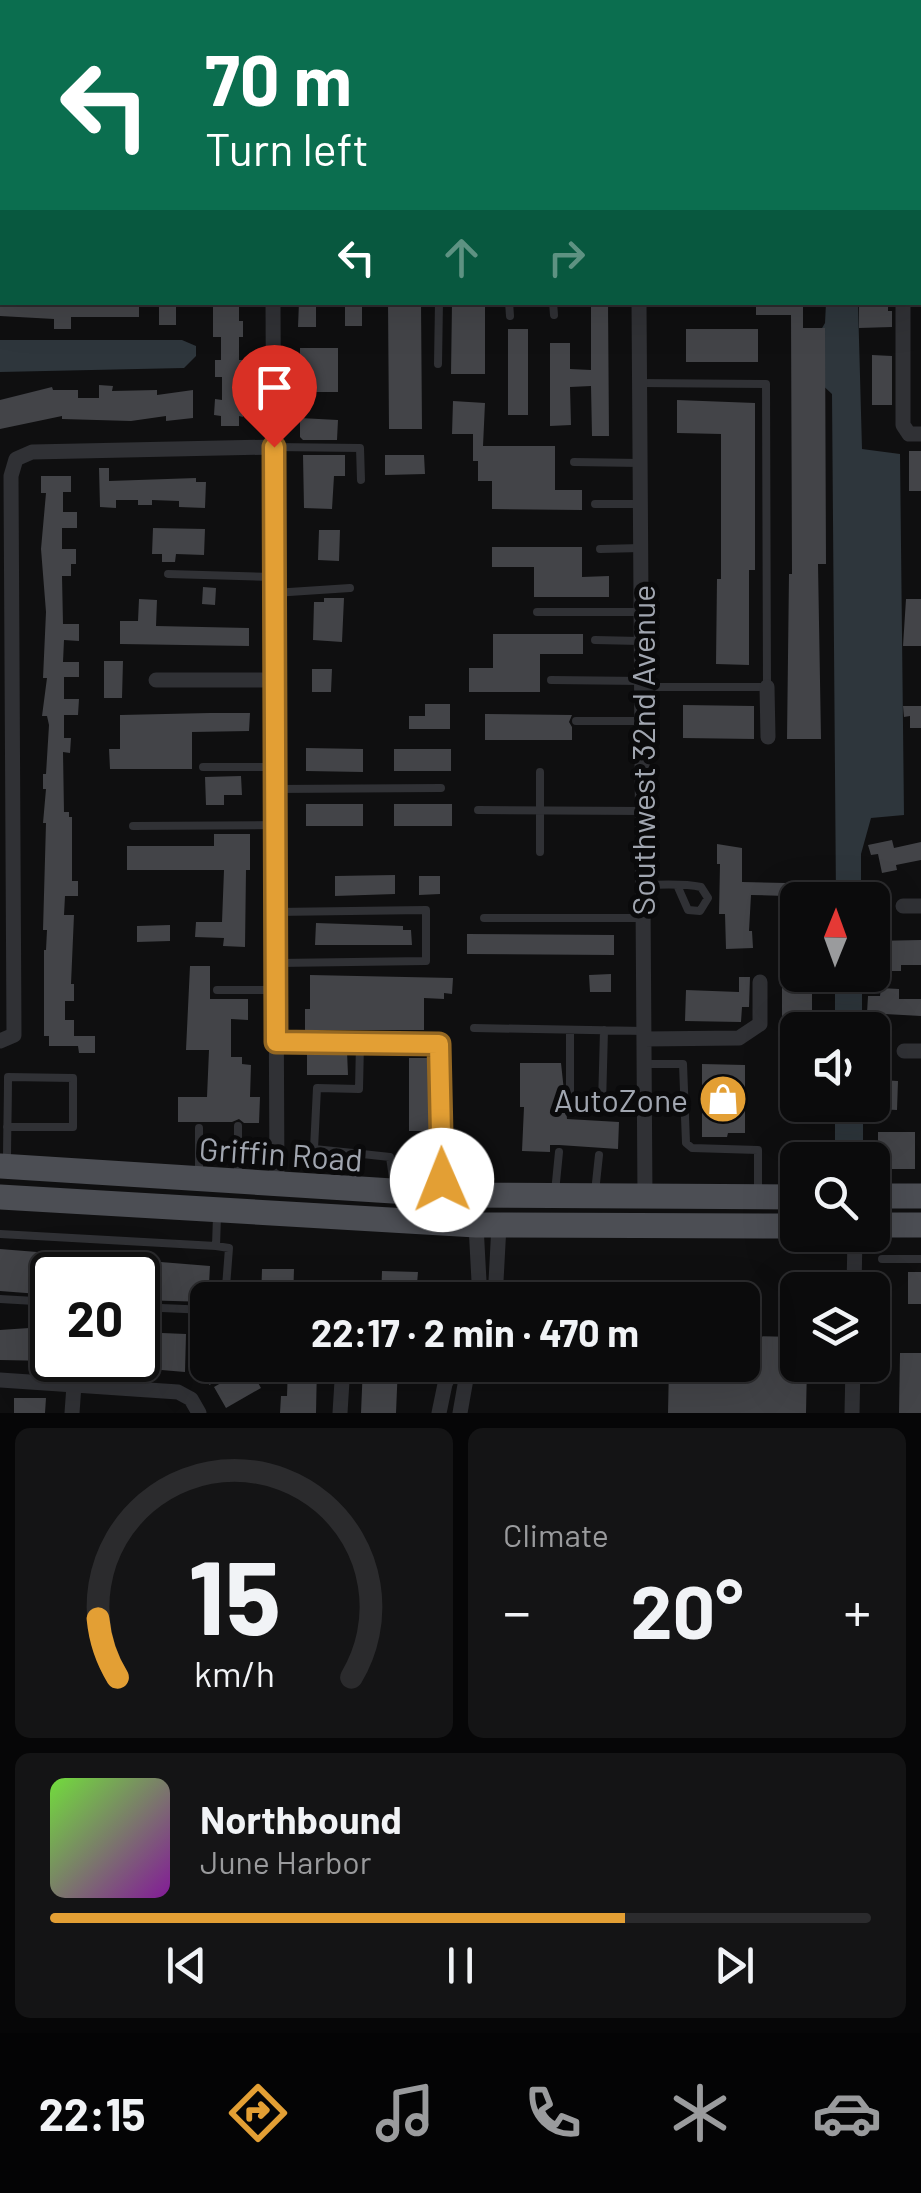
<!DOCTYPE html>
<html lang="en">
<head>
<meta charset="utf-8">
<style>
  body { margin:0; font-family:Barlow,sans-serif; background:#141415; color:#f1f3f6; height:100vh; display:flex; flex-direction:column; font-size:38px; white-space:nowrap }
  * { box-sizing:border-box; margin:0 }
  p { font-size:32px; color:#9a9b9d }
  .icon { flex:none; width:55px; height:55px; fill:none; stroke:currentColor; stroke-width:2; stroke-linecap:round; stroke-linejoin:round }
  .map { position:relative; height:1413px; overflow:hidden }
  .details { display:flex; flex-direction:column; gap:15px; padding:15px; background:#060607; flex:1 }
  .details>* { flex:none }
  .guide { position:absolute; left:0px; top:0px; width:922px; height:305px; box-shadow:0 10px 40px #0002,0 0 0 2px #2b2b2d; background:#0b6e4f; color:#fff; overflow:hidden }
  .needle { width:65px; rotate:1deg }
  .fabs { position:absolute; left:780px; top:882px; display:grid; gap:20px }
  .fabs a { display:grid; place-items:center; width:110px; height:110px; border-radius:15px; background:#0b0b0c; box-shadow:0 10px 40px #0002,0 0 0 2px #2b2b2d; font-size:50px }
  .speed { position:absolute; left:30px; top:1252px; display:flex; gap:20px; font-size:50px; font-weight:700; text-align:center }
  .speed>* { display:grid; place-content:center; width:130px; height:130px; border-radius:50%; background:#0b0b0c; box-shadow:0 10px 40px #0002,0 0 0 2px #2b2b2d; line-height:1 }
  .speed .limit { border:5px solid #111; border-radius:15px; background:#fff; color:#111 }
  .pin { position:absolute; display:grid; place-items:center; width:85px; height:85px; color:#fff; margin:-102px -42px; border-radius:50% 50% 50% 0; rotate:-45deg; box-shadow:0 0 10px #0007 }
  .pin .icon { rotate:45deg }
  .me { position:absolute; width:110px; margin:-55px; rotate:359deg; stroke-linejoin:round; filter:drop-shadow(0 0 8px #0008) }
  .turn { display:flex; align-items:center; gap:35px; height:210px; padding:0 40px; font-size:45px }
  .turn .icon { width:130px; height:130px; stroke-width:2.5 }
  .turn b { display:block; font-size:70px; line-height:85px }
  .lanes { display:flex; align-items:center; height:95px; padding:0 40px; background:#0003; justify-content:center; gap:50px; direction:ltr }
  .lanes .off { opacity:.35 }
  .big { font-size:75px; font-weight:700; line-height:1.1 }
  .details .tile { flex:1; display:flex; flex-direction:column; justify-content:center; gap:15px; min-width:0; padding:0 35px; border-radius:15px; background:#141415 }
  .details .dial { align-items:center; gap:0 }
  .dial svg { height:260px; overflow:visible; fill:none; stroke:#2b2b2d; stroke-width:7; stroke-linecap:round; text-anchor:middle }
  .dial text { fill:#f1f3f6; stroke:none }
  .song { display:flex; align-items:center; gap:30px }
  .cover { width:120px; height:120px; border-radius:15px; background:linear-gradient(135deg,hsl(100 70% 55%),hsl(290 70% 35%)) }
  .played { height:10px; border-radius:5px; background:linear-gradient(90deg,#e39f34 70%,#2b2b2d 70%) }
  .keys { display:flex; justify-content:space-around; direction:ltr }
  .heat { display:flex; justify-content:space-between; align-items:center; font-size:55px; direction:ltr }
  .details .tiles { flex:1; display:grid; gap:15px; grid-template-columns:1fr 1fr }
  .tile:last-child { grid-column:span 2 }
  .trip { position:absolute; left:190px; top:1282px; width:570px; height:100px; border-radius:15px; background:#0b0b0c; box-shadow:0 10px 40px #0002,0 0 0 2px #2b2b2d; font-weight:700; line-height:100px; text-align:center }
  .dock { display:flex; height:160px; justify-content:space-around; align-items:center; background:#040405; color:#9a9b9d }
  .dock .icon { width:70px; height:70px }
  .dock .active { color:#e39f34 }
  .dock b { font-size:45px; color:#f1f3f6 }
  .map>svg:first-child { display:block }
  .water { fill:#2e363c }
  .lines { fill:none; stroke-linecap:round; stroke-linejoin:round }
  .canal { stroke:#2e363c; stroke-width:14 }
  .building { fill:#434448 }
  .service { stroke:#303135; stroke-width:8 }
  .minor { stroke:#303135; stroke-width:15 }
  .primary { stroke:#4c4e54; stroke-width:25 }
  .route-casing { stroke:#946722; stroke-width:25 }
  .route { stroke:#e39f34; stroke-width:18 }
  .labels { text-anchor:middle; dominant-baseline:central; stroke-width:10; stroke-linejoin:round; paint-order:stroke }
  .street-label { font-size:32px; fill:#a1a6b0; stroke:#0a0a0b }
  .poi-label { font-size:32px; fill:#a1a6b0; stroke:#0a0a0b; text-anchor:end }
</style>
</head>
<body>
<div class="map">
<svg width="921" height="1413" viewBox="0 0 921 1413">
  <rect width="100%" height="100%" fill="#0f0f10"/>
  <path class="water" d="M826,303H858L862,449L900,454L904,815L871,818L861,854V900H836L832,394L818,381V335L825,323Z
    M0,340H182L196,346V356L184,368L0,372Z
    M835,975H862V1030H835Z
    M835,1105H863V1160H838L835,1149Z"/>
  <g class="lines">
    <path class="canal" d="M0,50H2"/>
  </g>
  <path class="building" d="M0,302H139V317H71V329H54V319L0,316Z
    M159,302H176V325H159Z
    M213,302H239V321H243V337H239V360H245L244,375H239V400H244L243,417L239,416V426H221V416L214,415L215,399L222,400V377H215V360H221V337H213Z
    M299,302H316V327H298Z
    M345,302H362V326H345Z
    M388,302H421L422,429H389Z
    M452,302H485V374H451Z
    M591,302H608L609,436H592L591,386L570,387L571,425L550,426V343H570V369L591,370Z
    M756,302H803V328H825L826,564H818L821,739H787L789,574H792L791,315H756Z
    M859,302H888V311H892V327L859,328Z
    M508,329H528V415H508Z
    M686,329H758V362H686Z
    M300,348H338V392H300Z
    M872,355L892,356V405H872Z
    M99,385L113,386L112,391L157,390V395L193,390V418L166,421V416L131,421L62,419V416L0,429V400L52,387L53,390H78V398H99Z
    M677,400L755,403V570H749V665L716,664L717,579H721V434L677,433Z
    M453,401L485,403L483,446H555V490H582V510L492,509V481H478V461H473V434H452Z
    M300,418L338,420L337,440H303L300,437Z
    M909,451H921V491H909Z
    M303,455H345V476H334L332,509L304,508Z
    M385,455H424L425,474L385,475Z
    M99,468H109V481L196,478V482H206L205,508L179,507V501L152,500V505H138V500H116V508L100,507Z
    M41,476H71V492H63V512H77V528H62V549H76V564H71V576H62L63,624H79V641L64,640L63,662H79V677H64V699H79L78,715H64V738H71L70,753L63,752L64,812H69V817H72V881H78V896H65L64,915H74L71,984H74V1001H65V1020H74V1036H95V1053H79L78,1046H49V1036H44V950H46L47,930H43L46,823H43L46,789H43V774H46L49,725L47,716H42L47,678H43L46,612L41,549L46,493H41Z
    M153,528L205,529L204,555L176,554L175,562H162V554H152Z
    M319,530H340L339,561L318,560Z
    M492,547H582V577L609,576V597H534V567H492Z
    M203,587L216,588L215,605L202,604Z
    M324,598H344L342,642L313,640L314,602H324Z
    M139,599L157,600L156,626L249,628V646L120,644V621H138Z
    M906,599H921V646H903Z
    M493,634H583V654H540V692H469V668H493Z
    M104,661H123L122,698H104Z
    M312,669H332L331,692H312Z
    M425,704H450V729H409V716H425Z
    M683,705L754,706V739L683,738Z
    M903,706H921V728H910V716L904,717Z
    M210,713H250L249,731L192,732V769H110L109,749H120V715Z
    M485,714L572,715L569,722L572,727V740H485Z
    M306,748L363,749V772L306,771Z
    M394,749H451V771H394Z
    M241,776L242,795H224V805H206L205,777Z
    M306,804H363V826H306Z
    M394,804H452V826H394Z
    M214,834H250V870H246L245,947L223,946L224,938L195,937L196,922H222L224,870H127V846H214Z
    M892,840L894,848L921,842V860L896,865L897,870L882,873L878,854L871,855L868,845Z
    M717,844L742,848V882L786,883V896L751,895L749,931H752L753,948L726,949L725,914H719L720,864H717Z
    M395,875V894L335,896V876Z
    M419,876H440V894L419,895Z
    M316,923L403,926V930H411L412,945H315Z
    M170,925V941L137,942V926Z
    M467,934L614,935V955L467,954Z
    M921,940V965H901V971H872V941Z
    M190,966H210V999H248V1020L231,1019V1057H242V1064L251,1065L250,1097H260L259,1123H244L239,1119L232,1122H178V1097H207L209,1050H186Z
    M611,974V992H590L589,975Z
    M310,975L453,978L452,994L444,993V999L424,998V1030H305V1009H310Z
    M782,975H812V1030H798V1045H782Z
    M739,977H750L749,1007H742L741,1022L685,1021L686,990L739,992Z
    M881,988L899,989V999H921V1016L867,1013L868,996H880Z
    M347,1051L348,1075H307V1052Z
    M409,1058H431V1131H409Z
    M520,1063H561L567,1119L619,1122L618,1149L559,1145H550V1152L522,1151L524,1107H520Z
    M702,1064L745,1065V1133H728L727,1137H702Z
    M880,1080L898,1081L897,1110L878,1109Z
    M878,1132H915V1169H878Z
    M0,1249L210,1266L208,1302L138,1300V1275H52V1295L0,1291Z
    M262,1269H294L293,1300H261Z
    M382,1271L418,1272L417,1284H408L407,1300H381Z
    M908,1272H921V1304H908Z
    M29,1324H42V1334H52V1361L0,1360V1330L29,1328Z
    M138,1332L186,1334L185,1372L138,1368Z
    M742,1336L798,1337V1365H807L806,1413H668L669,1365H742Z
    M208,1347V1365H224L210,1385L190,1371Z
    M900,1353H921V1413H899Z
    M288,1365H317L316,1413H280L281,1396H287Z
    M363,1365H398L396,1413H361Z
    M249,1367L261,1388L226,1408L214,1387Z
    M14,1398H46L45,1413H14Z"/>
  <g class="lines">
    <path class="service" d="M509,302L510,316
      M553,302L554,315
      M438,364L439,302
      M640,383L766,384L767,687H642
      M274,447L360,448L361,480
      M574,462L640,463
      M595,504H640
      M600,549L641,548
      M168,574L274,577
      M274,593L350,588
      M537,612H641
      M595,640L640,641
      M551,680L642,681
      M576,721H642
      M203,767H273
      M540,772V852
      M274,789L441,788
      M478,810L643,811
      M133,826L275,825
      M643,885C662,885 682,883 701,887L708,898L700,911L688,910L677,885
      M275,912L426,910V961L278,963
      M484,918H643
      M217,990H276
      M474,1028L644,1031
      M570,1030V1099
      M276,1042L439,1043L442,1191
      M645,1064H683L686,1143L692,1148L758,1150V1194
      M602,1105L604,1030
      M199,1128V1176
      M353,1153L390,1157L394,1185
      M7,1162C7,1134 8,1105 8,1077L73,1078V1127H7
      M238,1178V1126
      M352,1186L353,1153L314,1149L317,1088L359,1089L360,1043
      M555,1192L559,1152
      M595,1192L599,1155
      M217,1216L216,1246L229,1248L225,1300
      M0,1234L216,1246
      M882,1259H921
      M0,1299L52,1302
      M138,1307L208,1310"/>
    <path class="minor" d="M0,264H2
      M273,302L277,1186
      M639,302L645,1197
      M903,302V425L909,434H921
      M156,680H274
      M767,687L768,737
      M903,906H921
      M644,1039L739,1038L760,1024V982
      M0,1041L14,1035L11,476L16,459L32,452L274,447
      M904,1051H921
      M476,1225L480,1300
      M338,1288L341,1300
      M854,1290L855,1235
      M495,1300L499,1225
      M0,1380L178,1392L191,1399L199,1413
      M72,1413L74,1385
      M340,1413L343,1365
      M439,1413L445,1384L454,1365
      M460,1413L466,1379L472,1365
      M852,1413L853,1365"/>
    <path class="primary" d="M0,1166L456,1195L798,1197
      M872,1196H921
      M0,1197L476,1225L798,1226
      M872,1225H921"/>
  </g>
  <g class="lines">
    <g class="route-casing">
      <path id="route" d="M274,447L276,1042L439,1044L442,1180"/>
    </g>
    <use href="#route" class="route"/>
  </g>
  <defs>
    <g id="shop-disc" transform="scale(2.5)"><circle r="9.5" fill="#e39f34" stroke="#0a0a0b"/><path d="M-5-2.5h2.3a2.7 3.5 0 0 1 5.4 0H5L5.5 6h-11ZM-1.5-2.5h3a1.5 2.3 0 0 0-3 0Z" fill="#fff"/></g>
  </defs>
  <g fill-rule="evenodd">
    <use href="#shop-disc" x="723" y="1099"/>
  </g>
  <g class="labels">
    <g class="street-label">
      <text transform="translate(642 750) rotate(-90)">Southwest 32nd Avenue</text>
      <text transform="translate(281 1153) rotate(4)">Griffin Road</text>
    </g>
    <g class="poi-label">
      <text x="688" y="1099">AutoZone</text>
    </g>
  </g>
</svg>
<div class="fabs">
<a><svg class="needle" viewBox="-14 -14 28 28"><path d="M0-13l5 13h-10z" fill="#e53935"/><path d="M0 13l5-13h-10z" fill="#9a9b9d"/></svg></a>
<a><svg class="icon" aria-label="sound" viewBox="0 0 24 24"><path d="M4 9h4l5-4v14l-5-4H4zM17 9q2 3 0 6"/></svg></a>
<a><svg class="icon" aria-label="search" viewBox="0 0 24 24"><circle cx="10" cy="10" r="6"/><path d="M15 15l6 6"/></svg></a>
<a><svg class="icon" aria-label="layers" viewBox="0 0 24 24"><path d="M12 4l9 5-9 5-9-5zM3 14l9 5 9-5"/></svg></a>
</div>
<div class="speed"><div class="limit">20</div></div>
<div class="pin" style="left:274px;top:447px;background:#d93025"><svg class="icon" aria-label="arrive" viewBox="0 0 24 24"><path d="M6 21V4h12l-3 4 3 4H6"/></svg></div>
<svg class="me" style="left:442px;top:1180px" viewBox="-20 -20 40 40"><circle r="19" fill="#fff"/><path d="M0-13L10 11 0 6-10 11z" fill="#e39f34"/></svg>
<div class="trip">22:17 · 2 min · 470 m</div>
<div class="guide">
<div class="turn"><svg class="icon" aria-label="left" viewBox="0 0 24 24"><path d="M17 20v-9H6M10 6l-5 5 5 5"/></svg><div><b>70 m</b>Turn left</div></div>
<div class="lanes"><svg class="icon" aria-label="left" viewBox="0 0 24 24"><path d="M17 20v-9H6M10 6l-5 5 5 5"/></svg><svg class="icon off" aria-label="ahead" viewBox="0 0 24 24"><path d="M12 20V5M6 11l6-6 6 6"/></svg><svg class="icon off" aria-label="right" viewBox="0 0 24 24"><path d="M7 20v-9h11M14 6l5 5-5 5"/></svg></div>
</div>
</div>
<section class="details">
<div class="tiles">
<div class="tile dial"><svg viewBox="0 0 100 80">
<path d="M14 69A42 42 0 1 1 86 69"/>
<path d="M14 69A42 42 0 0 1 8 51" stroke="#e39f34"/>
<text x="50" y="56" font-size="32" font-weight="700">15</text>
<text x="50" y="72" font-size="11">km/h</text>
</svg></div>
<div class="tile"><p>Climate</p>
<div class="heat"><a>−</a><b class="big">20°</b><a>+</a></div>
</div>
<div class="tile">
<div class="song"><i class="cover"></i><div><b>Northbound</b><p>June Harbor</p></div></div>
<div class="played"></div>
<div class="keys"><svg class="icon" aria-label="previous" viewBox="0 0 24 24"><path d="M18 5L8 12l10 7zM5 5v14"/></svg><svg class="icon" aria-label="pause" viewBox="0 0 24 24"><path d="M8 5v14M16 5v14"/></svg><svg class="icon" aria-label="next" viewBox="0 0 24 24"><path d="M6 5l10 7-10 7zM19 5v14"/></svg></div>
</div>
</div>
</section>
<nav class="dock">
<b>22:15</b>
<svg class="icon active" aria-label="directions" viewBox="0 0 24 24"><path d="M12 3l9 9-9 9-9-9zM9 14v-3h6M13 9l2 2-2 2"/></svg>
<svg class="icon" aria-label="music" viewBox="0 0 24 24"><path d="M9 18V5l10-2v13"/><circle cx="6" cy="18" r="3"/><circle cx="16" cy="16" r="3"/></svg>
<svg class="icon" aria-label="phone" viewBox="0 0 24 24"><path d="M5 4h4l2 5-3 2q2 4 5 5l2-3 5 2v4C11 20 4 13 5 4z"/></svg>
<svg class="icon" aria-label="climate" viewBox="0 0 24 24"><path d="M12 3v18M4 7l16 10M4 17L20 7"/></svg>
<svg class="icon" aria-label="car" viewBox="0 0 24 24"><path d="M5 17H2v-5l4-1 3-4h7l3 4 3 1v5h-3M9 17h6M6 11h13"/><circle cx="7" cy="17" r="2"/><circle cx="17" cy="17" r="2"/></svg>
</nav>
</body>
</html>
